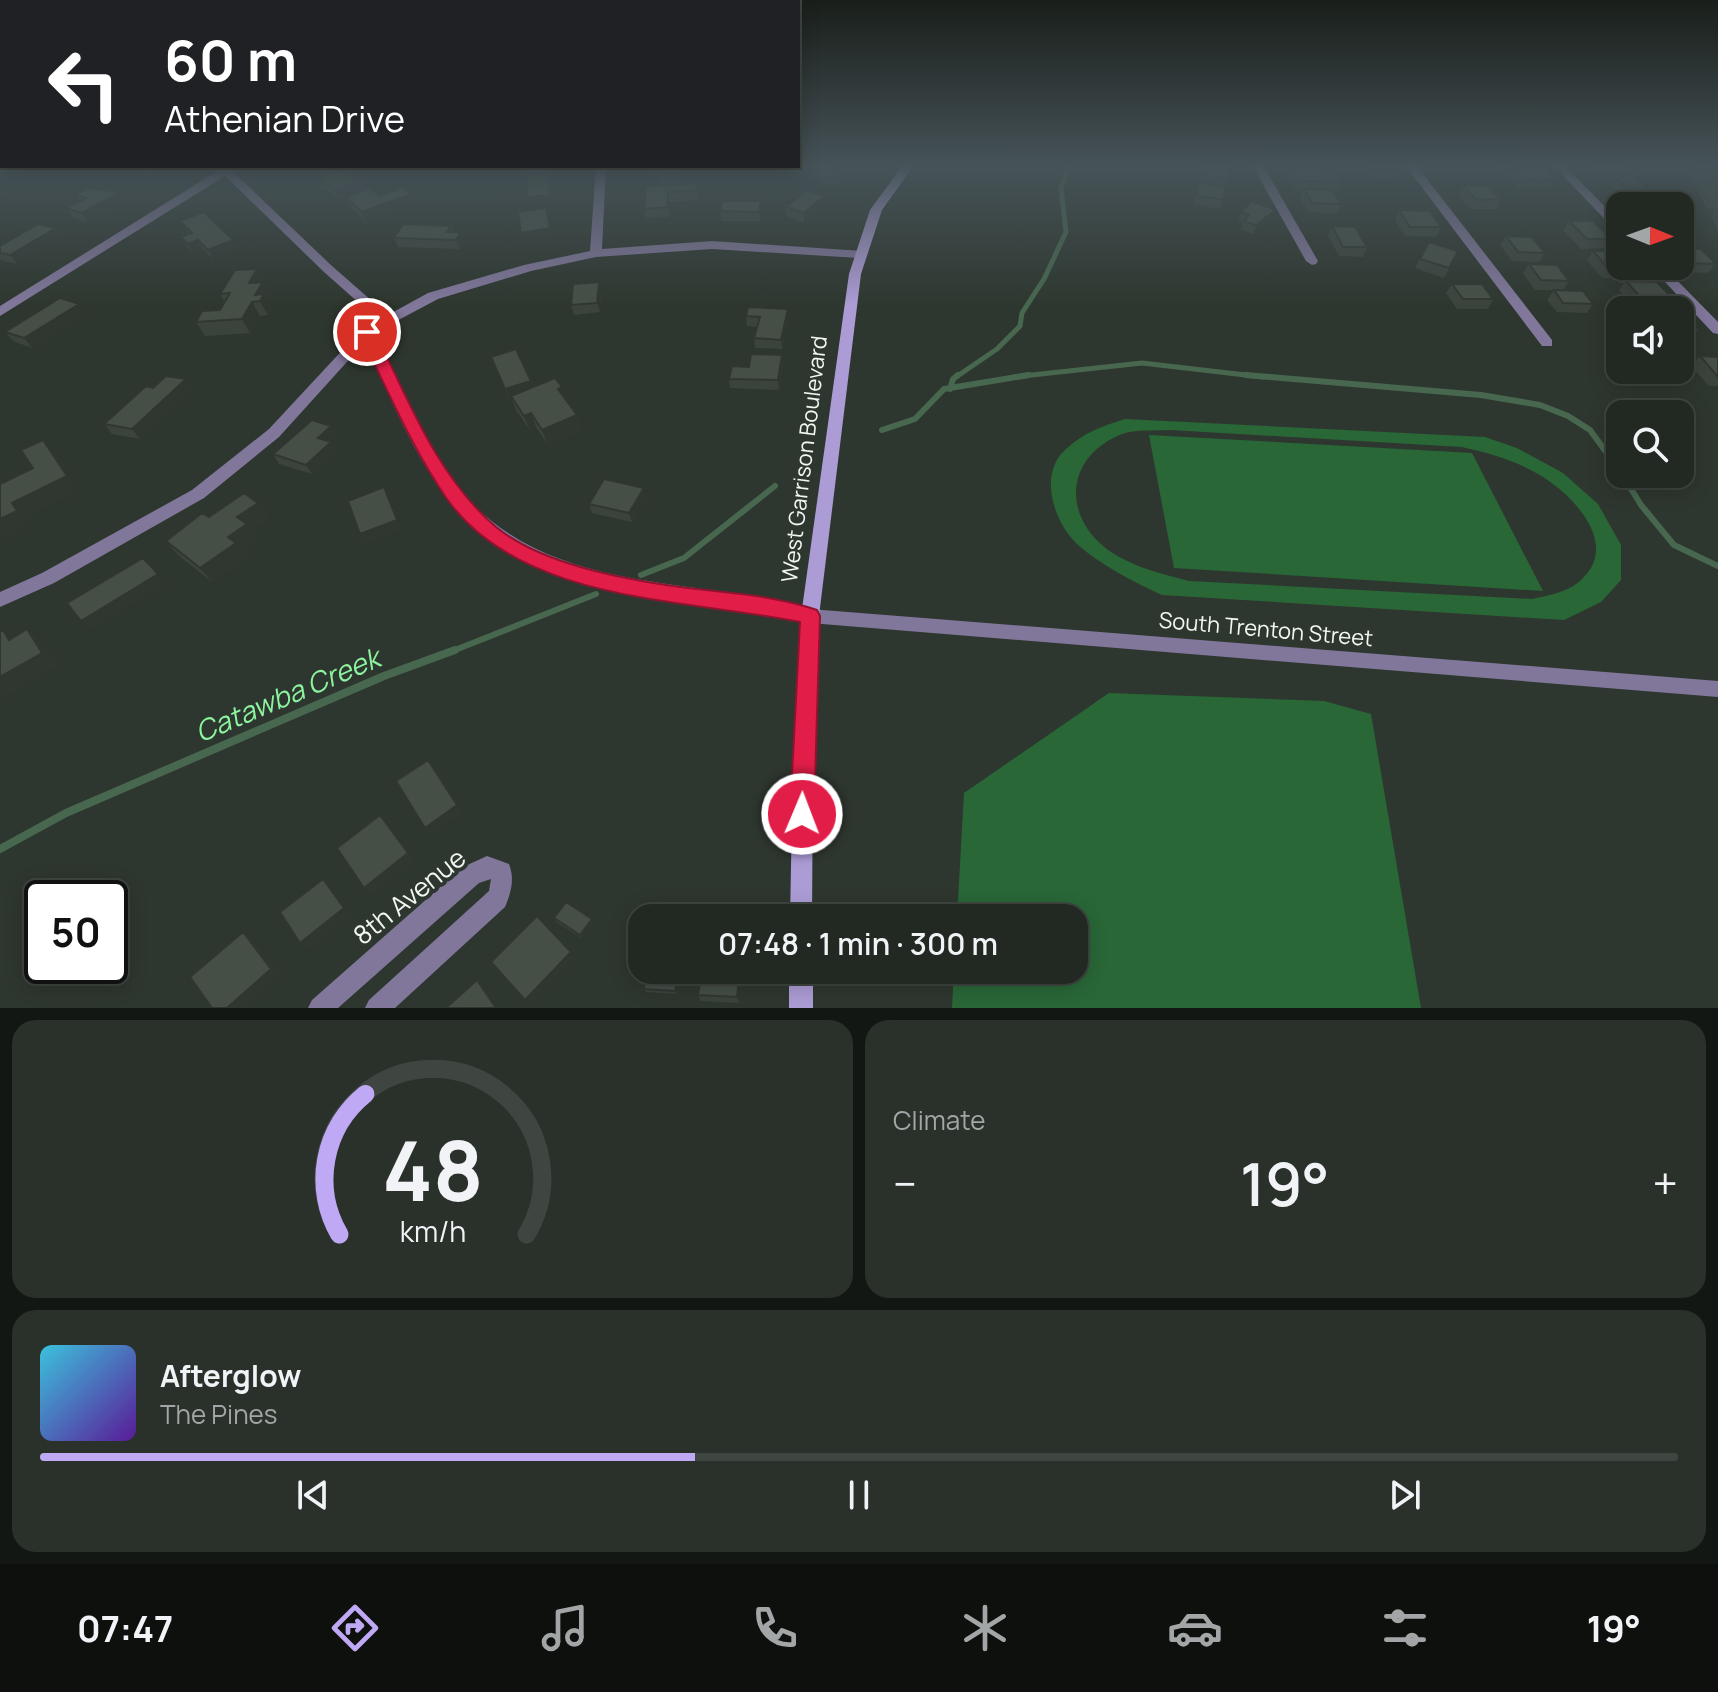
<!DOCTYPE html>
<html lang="en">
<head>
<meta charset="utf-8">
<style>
  body { margin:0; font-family:Manrope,sans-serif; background:#2a312b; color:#f1f3f6; height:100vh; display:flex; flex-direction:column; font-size:30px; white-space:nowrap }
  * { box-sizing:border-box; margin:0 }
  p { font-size:26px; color:#a2a6a6 }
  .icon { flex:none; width:44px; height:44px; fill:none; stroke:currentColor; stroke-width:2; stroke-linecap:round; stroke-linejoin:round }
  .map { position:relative; height:1008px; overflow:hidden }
  .sheet { display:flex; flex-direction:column; gap:12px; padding:12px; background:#131713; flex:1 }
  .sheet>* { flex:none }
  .top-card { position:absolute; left:0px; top:0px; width:800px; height:168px; box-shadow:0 4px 20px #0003,0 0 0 2px #3f4541; background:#202124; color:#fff; overflow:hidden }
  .needle { width:52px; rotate:91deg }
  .controls { position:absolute; left:1606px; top:192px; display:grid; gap:16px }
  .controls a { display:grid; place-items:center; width:88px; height:88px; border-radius:16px; background:#222923; box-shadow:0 4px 20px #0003,0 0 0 2px #3f4541; font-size:40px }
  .speed { position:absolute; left:24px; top:880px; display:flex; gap:16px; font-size:40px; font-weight:700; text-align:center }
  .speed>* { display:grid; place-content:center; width:104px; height:104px; border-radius:50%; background:#222923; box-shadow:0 4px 20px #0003,0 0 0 2px #3f4541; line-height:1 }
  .speed .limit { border:4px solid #111; border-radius:12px; background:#fff; color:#111 }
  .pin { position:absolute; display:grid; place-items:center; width:68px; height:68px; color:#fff; margin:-34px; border:4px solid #fff; border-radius:50%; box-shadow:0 2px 8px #0007 }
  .me { position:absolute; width:88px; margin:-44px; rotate:1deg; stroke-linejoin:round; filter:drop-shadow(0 0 6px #0008) }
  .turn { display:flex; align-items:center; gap:28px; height:168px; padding:0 32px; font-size:36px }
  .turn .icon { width:104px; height:104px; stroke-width:2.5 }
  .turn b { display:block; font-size:56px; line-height:68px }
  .big { font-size:60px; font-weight:600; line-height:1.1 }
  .sheet .widget { flex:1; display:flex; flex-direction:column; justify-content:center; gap:12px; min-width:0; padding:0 28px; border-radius:24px; background:#2a312b }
  .sheet .dial { align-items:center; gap:0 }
  .dial svg { height:208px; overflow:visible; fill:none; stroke:#3f4541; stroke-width:7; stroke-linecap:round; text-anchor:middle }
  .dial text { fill:#f1f3f6; stroke:none }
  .song { display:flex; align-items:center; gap:24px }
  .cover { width:96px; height:96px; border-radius:12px; background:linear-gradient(135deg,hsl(190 70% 55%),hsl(270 70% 35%)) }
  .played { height:8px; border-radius:4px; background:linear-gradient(90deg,#bfa9f4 40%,#3f4541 40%) }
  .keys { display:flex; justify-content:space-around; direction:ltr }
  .heat { display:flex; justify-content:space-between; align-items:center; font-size:44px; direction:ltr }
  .sheet .tiles { flex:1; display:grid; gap:12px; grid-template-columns:1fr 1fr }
  .widget:last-child { grid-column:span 2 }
  .trip { position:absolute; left:628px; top:904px; width:460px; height:80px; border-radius:24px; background:#222923; box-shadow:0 4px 20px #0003,0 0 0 2px #3f4541; font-weight:600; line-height:80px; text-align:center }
  .tab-bar { display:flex; height:128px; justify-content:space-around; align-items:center; background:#0e100e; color:#a2a6a6 }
  .tab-bar .icon { width:56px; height:56px }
  .tab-bar .current { color:#bfa9f4 }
  .tab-bar b { font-size:36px; color:#f1f3f6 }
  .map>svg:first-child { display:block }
  .green { fill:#296737; fill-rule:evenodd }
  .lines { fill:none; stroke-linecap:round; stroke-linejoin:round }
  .stream-far2 { stroke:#48674f; stroke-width:5 }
  .stream-far1 { stroke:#48674f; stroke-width:6 }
  .stream { stroke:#48674f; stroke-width:8 }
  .street { fill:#81779b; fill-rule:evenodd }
  .secondary { fill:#ac9cd5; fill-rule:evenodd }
  .wall { fill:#3b443c }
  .shaded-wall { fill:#303731 }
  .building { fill:#454f46; stroke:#303731; stroke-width:2 }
  .route { fill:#e11d48; stroke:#92132f; stroke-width:2 }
  .labels { text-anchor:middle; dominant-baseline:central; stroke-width:8; stroke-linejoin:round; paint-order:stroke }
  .street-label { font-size:22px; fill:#f1f7f1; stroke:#2e372f }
  .near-street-label { font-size:26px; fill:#f1f7f1; stroke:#2e372f }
  .near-water-label { font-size:28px; font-style:italic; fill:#8cf39e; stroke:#2e372f }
</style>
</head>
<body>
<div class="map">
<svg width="1718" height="1008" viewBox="0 0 1718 1008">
  <rect width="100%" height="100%" fill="#2e372f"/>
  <path class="green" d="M1125,419L1485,437L1517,448L1563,473L1598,504L1621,545V580L1601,602L1564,620L1162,595C1132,581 1102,566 1077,544C1054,522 1038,475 1065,450C1083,433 1102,426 1125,419ZM1171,430L1462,447C1489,453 1514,460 1538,474C1570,492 1620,542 1583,578C1570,592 1550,595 1532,599L1189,581C1161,574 1133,567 1108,550C1061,515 1066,456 1122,434C1135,429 1156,431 1171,430Z
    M1149,435L1472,453L1543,591L1174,568Z
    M1109,693L1324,701L1371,714L1421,1008H952L954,970H1074V918H957L964,793Z"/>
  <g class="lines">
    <path class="stream-far2" d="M956,377L997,349L1020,326L1022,313L1044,279L1066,232L1061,188L1069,165
      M1014,377L1142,363L1263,377"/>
    <path class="stream-far1" d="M1246,375L1481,395L1540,405L1568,416L1590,430L1620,471
      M950,389L953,379L958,375
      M882,430L915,419L944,389L1029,375
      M1622,474L1641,505L1674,545L1718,566
      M641,575L684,558L775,486
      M450,652L596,594"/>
    <path class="stream" d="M0,849L66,813L384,676L455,650"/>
    <path class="street" d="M1252,165H1263L1318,261L1316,264L1312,265L1306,261Z
      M1405,165H1416L1552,340V346H1542Z
      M1553,165H1564L1620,222V233L1616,231Z
      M216,166H227L332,266L388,315L428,293L524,265L590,251L596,166H606L602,249L712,241L863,251L865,254L859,258L712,249L596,257L531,271L438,299L374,333C398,381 417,432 448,475C518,573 629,578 738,594C762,597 786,603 810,609L1718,681V697L810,623C786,618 762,612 738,608C636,592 518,586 448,498C411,452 390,395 365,342L279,437L204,498L54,583L0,607V592L42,573L192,490L269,429L362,329L378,320L324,272L225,176L0,316V306L219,170Z
      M1650,266H1663L1718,322V334L1713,333Z
      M487,856L509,864C515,880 511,892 505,907L395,1008H365L369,1000L489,891L491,879L479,883L338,1008H308L312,1000L463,867Z"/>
    <path class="secondary" d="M903,165H914L882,210L861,274L819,616L813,765L812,918H790L793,765L801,616L849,274L870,210Z
      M789,970H813V1008H789Z"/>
  </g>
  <path class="wall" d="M820,165L833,170H840V185H820Z
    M1202,165H1229L1230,178L1227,187L1218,186L1223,200L1220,209L1193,204L1199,182L1200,183V171Z
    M1368,165H1396L1400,172L1396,181L1372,180L1366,170Z
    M1497,165H1528L1527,167L1555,180L1550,189L1517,188L1508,176L1512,168L1498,167Z
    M1590,165H1643L1645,168L1639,177L1635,176L1647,188L1641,198L1620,197L1608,184L1614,175L1622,176L1597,174Z
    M1697,165H1718V231L1710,215L1714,209L1706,208L1691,175Z
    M139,166H172L177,176L154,183Z
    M522,166H547L546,173L551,182L552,204L530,207L527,177L524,178L522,169Z
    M652,166H685V168H680V183L659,184L657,173L654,174Z
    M1291,167L1342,182L1338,191H1333L1341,204L1337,213L1308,212L1300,198L1303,190H1295L1288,176Z
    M317,178H368L358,182L362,190L340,199L321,187Z
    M697,183L698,200L670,202L669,217L646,218L644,209L646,186Z
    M1464,186L1501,199L1496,209H1471L1459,195Z
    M120,192L126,202L88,222L73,218L66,208L80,201L76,195Z
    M411,194L414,204L366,222L350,206L346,197Z
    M825,196V205L804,223L786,216V207Z
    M761,201L762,210L760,221H721L720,211Z
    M1399,210L1441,227L1436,237L1405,236L1395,220Z
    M1241,212L1273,219L1253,234L1241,230L1243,223L1238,221Z
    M180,221L238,249L213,259L203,249L194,253L187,246L181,237L189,234Z
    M1569,221L1611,239L1605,248L1581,249L1563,230Z
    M1680,224L1694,238L1687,247H1680Z
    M451,226L453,232L465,241L460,249L398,247L394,238Z
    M1332,226L1367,247L1363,257L1339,256L1328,236Z
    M56,228L62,237L17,264L0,260V246Z
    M1506,236L1545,253L1539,262L1512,261L1500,245Z
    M1429,242L1458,251L1444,278L1415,268Z
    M1680,249L1716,264L1708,273L1680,272L1674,266H1680Z
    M1593,251L1646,274L1641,281L1673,299L1666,309L1634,308L1619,290L1624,283H1619L1615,278H1602L1587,260Z
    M1529,264L1569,281L1563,290L1593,304L1587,313L1557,312L1547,300L1554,290H1535L1523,273Z
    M265,283L264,284L271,296L268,302L272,309L268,315L260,316L250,333L205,336L196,322L220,310L225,302L220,294Z
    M1452,284L1493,299L1488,309H1457L1446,293Z
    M601,292L600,312L574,315L571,305Z
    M1680,311L1699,328L1692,338L1680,337Z
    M86,314L32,348L13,341L5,332Z
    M746,316L788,318L782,349L755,348L754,338L757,327L747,326Z
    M782,355L783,364L779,390L730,388L729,379L749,367Z
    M1700,356L1718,357V386H1709L1691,366Z
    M491,357L531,381L533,387L565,399L577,415L581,430L547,444L536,427L530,430L516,410L512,398L509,399Z
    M186,379L192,389L140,439L112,434L104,424L153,388Z
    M337,435L330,441L337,451L312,474L279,464L273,454Z
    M647,498L632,522L592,513L589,504Z
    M258,503L268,517L251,529L257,538L241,549L247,557L212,582L178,555L166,541L209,517Z
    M554,918L592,919L594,922L582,938L556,922Z
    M681,970L677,994L646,992L644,989Z
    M702,970H743L739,1003L701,1001L698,995Z"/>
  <path class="shaded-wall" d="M0,165L2,166H8L0,171Z
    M172,167L177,176L154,183L148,174Z
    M364,168L368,178L358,182L362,190L340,199L335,190L349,175Z
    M548,172L551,182L552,204L530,207L527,197Z
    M120,192L126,202L88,222L82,213Z
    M668,192L670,202L669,217L668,207Z
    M411,194L414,204L366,222L362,212Z
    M825,196V205L804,223V213Z
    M761,201L762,210L760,221L759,212Z
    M546,208L553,237L524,242L521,233Z
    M1276,210L1273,219L1253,234L1256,225Z
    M56,228L62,237L17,264L10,255Z
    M461,232L465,241L460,249L456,240Z
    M198,240L203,249L194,253L188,244Z
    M233,240L238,249L213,259L208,250Z
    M257,269L271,296L268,302L272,309L268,315L249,283Z
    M599,282L601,292L600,312L597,303Z
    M252,302L260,316L250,333L242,319Z
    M79,304L86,314L32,348L24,338Z
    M788,309V318L782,349L781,340Z
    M782,355L783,364L779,390L778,380Z
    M186,379L192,389L140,439L132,429Z
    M531,381L534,390L509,399L505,389Z
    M531,413L536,427L530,430L524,416Z
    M577,415L581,430L547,444L542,430Z
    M331,426L337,435L324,447L318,438Z
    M43,440L56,455L80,491L26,517L31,525L0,540V519L12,503L67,476Z
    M331,442L337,451L312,474L306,465Z
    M384,487L390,497L402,529L365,544L360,534Z
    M644,488L647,498L632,522L629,513Z
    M258,503L268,517L251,529L257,538L241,549L247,557L212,582L200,568L228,537L237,517Z
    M158,574L167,583L91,630L81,621Z
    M27,629L43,643L58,666L0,700V677Z
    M428,760L463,813L432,835L425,828Z
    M380,815L415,861L372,895L364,888Z
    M323,879L332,886L352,915L309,950L300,943Z
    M592,919L594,922L582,938L580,935Z
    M243,932L252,939L281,975L244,1008H227Z
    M571,952L576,958L531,1006L525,1000Z
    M679,970H681L677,994L675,991Z
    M740,970H743L739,1003L737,997Z
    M477,980L483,986L498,1008H496Z"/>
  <path class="building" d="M820,165H833V170H840V176H820Z
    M1203,165H1229L1230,178L1203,175Z
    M1372,165H1396L1400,172L1376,171Z
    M1609,165H1643L1645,168Z
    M141,166H172V167L148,174Z
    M346,166H360L364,168L349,175L358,181L335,190L317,178Z
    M522,166H543V167L522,169Z
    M658,166H679L678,173L657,175Z
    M1291,167L1336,173L1342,182L1298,181Z
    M1513,167L1545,168L1555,180L1522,179Z
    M548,172L550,195L527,197V175Z
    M1614,175L1634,176L1647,188H1626Z
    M1199,182L1226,187L1223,200L1196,195Z
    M697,183L696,191L668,192V207L644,209L646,186Z
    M1464,186H1488L1501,199L1476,200Z
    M403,187L411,194L362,212L346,197L371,188L379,196Z
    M88,188L120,192L82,213L66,208L86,198L76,195Z
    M1304,189L1333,190L1341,204L1312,203Z
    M807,190L825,196L804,213L786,207Z
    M722,201H761L759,212L720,211Z
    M1251,201L1276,210L1256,225L1244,221L1249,215L1241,212Z
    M546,208L550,228L521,233L518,212Z
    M1399,210L1430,211L1441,227H1410Z
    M204,212L233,240L208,250L198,240L188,244L181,237L192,233L180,221Z
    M1569,221H1593L1611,239H1587Z
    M38,224L56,228L10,255L0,253V246Z
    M403,224L451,226L447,232H461L456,240L394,238Z
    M1680,224L1694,238L1680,237Z
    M1332,226L1355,227L1367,247H1343Z
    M1506,236L1532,237L1545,253L1518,252Z
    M1429,242L1458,251L1449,268L1420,259Z
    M1680,249H1701L1716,264L1687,263L1680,255Z
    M1593,251H1620V266H1639L1646,274L1626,273L1621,268H1608Z
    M1529,264L1557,265L1569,281L1541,280Z
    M257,269L249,283L263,282L255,295L264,294L260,301L252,302L242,319L196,322L202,311L220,310L230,293L220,294L235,270Z
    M1626,281L1657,282L1673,299L1641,298Z
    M599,282L597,303L571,305L573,284Z
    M1452,284H1482L1493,299H1463Z
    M1554,290L1583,291L1593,304L1563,303Z
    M60,298L79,304L24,338L5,332Z
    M748,307L788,309L781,340L754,338L760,317L746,316Z
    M1680,311H1684L1699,328H1680Z
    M516,349L531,381L505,389L491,357Z
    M751,354L782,355L778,380L729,379L732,366L749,367Z
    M1700,356L1718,357V377Z
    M166,376L186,379L132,429L104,424L146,386L153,388Z
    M555,378L562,387L558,389L577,415L542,430L531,413L524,416L511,396Z
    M312,420L331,426L318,438L331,442L306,465L273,454Z
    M43,440L67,476L12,503L17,511L0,519V484L33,468L21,450Z
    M604,479L644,488L629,513L589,504Z
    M384,487L397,520L360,534L348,501Z
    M244,493L258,503L237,517L247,524L228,537L236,543L200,568L166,541L202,513L209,517Z
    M143,558L158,574L81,621L67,603Z
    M27,629L42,653L0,677V632L3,630L9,640Z
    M428,760L457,805L425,828L396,781Z
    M380,815L408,853L364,888L337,848Z
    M323,879L344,908L300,943L280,912Z
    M566,902L592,919L580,935L554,918Z
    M537,916L571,952L525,1000L491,962Z
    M243,932L271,969L227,1008H212L190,977Z
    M647,970H679L675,991L644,989Z
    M702,970H740L737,997L698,995Z
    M477,980L496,1008H446Z"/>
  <linearGradient id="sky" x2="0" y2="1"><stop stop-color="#191e1a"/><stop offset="0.54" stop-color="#465358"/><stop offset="1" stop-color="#465358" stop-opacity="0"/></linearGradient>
  <rect width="1718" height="306" fill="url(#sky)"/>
  <path class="route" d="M367,327L375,332C408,399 437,477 496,527C540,563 618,578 673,586C721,593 771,594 817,610L820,616L814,814L810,822L802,826L794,822L790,814L800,622C687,599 521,603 447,499C411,447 387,388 359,332Z"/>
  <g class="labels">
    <g class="street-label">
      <text transform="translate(804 459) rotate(-83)">West Garrison Boulevard</text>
      <text transform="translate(1266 629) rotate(5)">South Trenton Street</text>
    </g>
    <g class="near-street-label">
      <text transform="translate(409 896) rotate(-39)">8th Avenue</text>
    </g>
    <g class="near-water-label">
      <text transform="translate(287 694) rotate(-23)">Catawba Creek</text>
    </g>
  </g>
</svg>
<div class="controls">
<a><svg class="needle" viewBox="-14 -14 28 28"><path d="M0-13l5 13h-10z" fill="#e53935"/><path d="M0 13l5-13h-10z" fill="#a2a6a6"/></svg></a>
<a><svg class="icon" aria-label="sound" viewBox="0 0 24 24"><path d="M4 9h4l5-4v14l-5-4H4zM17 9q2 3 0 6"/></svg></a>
<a><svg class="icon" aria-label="search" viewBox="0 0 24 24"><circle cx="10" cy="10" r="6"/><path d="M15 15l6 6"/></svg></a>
</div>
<div class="speed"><div class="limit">50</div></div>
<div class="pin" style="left:367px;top:332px;background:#d93025"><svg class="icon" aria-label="arrive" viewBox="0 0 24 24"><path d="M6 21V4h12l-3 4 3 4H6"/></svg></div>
<svg class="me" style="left:802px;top:814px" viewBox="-20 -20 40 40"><circle r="17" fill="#e11d48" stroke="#fff" stroke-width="3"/><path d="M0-11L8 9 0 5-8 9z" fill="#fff"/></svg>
<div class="trip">07:48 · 1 min · 300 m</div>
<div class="top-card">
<div class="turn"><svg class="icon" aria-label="left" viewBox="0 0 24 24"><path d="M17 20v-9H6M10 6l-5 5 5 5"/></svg><div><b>60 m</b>Athenian Drive</div></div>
</div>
</div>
<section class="sheet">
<div class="tiles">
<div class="widget dial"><svg viewBox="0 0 100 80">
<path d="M14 69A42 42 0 1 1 86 69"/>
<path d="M14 69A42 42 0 0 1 24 15" stroke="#bfa9f4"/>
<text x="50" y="56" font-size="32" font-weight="700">48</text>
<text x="50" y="72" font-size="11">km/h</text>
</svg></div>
<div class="widget"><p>Climate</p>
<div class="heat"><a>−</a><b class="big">19°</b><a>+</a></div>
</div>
<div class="widget">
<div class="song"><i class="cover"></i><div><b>Afterglow</b><p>The Pines</p></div></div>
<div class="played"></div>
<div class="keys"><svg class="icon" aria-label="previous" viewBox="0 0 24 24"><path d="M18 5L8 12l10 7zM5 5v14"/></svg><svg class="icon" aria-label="pause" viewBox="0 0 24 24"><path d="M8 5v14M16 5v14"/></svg><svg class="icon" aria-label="next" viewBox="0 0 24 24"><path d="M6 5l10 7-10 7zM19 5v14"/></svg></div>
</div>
</div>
</section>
<nav class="tab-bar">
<b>07:47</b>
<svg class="icon current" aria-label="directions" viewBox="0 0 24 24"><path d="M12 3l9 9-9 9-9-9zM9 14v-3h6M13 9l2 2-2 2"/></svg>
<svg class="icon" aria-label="music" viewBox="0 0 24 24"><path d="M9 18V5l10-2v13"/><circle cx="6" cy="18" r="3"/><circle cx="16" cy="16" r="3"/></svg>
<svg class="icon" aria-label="phone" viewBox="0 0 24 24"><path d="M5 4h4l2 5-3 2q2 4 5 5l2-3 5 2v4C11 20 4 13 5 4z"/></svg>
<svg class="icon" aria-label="climate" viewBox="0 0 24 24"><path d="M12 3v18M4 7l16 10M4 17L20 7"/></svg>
<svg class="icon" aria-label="car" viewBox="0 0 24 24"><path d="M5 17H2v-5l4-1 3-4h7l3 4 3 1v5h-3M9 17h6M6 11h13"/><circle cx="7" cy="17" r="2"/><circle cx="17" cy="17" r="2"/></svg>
<svg class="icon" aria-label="filters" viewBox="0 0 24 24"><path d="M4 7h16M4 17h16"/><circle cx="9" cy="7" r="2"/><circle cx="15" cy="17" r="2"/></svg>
<b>19°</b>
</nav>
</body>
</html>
